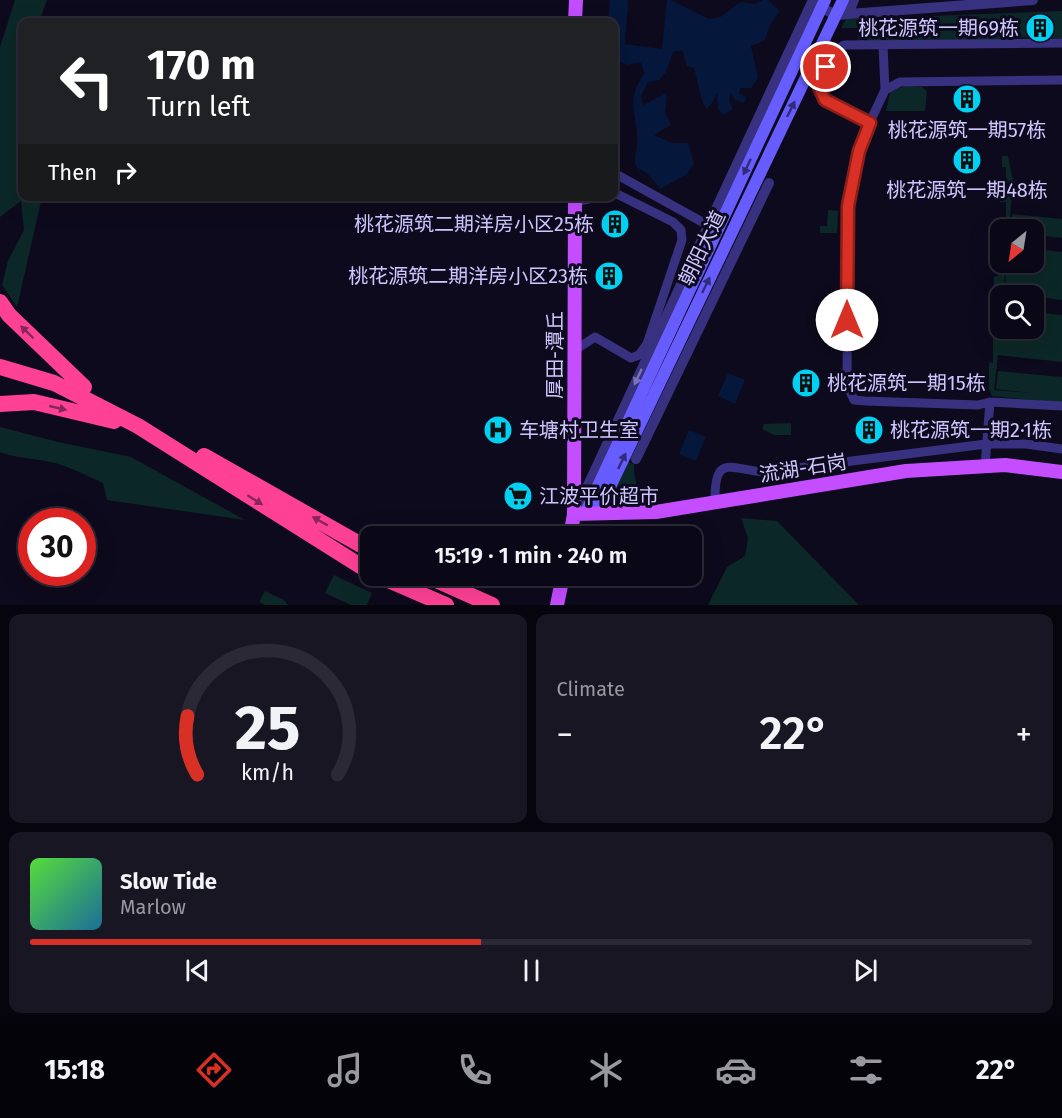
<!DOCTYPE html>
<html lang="en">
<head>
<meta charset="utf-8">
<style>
  body { margin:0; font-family:"Fira Sans","Noto Sans SC",sans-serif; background:#181623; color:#f1f3f6; height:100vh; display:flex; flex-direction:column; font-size:22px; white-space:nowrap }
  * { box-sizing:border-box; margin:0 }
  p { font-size:20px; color:#999aa1 }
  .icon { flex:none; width:33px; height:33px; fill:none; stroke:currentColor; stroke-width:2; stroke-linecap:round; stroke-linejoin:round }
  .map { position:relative; height:605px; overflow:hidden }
  .panel { display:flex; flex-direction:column; gap:9px; padding:9px; background:#06040c; flex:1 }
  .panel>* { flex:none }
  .banner { position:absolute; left:18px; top:18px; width:600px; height:183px; border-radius:12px; box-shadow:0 6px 24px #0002,0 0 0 2px #2a2935; background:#202124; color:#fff; overflow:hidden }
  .needle { width:39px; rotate:210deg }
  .fabs { position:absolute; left:990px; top:219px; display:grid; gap:12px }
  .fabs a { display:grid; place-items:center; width:54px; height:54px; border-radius:12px; background:#0a0816; box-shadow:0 6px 24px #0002,0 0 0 2px #2a2935; font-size:30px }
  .speed { position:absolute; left:18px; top:508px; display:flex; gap:12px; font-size:30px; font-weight:700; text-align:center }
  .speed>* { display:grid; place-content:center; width:78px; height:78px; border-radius:50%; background:#0a0816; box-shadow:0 6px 24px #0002,0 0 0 2px #2a2935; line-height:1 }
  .speed .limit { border:9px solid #d22; background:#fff; color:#111 }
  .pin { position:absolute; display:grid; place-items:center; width:51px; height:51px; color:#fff; margin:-26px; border:3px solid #fff; border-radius:50%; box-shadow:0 2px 6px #0007 }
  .me { position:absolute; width:66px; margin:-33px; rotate:0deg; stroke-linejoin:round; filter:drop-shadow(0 0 4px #0008) }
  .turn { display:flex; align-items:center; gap:21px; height:126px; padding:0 30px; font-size:27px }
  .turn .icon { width:78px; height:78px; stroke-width:2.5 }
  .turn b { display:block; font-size:42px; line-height:51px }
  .then { display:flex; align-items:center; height:57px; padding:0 30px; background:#0003; gap:12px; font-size:22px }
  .big { font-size:45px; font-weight:600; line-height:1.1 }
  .panel .tile { flex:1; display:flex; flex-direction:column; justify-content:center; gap:9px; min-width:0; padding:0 21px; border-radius:12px; background:#181623 }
  .panel .dial { align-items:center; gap:0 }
  .dial svg { height:156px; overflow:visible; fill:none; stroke:#2a2935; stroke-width:7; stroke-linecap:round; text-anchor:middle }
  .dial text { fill:#f1f3f6; stroke:none }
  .song { display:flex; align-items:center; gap:18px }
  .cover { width:72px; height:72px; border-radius:9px; background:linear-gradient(135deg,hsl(110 70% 55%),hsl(200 70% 35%)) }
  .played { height:6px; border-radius:3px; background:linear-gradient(90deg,#d93025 45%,#2a2935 45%) }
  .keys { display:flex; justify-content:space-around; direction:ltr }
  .heat { display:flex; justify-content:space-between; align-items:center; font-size:33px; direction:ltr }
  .panel .tiles { flex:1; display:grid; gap:9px; grid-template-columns:1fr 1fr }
  .tile:last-child { grid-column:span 2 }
  .trip { position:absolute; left:360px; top:526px; width:342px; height:60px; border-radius:12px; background:#0a0816; box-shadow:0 6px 24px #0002,0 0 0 2px #2a2935; font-weight:600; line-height:60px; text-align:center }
  .dock { display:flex; height:96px; justify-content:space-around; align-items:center; background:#040309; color:#999aa1 }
  .dock .icon { width:42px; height:42px }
  .dock .selected { color:#d93025 }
  .dock b { font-size:27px; color:#f1f3f6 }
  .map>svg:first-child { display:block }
  .green { fill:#0c2727 }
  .water { fill:#05173b }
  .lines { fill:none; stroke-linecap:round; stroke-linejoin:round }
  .minor { stroke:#373180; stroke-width:9 }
  .tertiary { stroke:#373180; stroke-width:10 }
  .secondary { stroke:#675dff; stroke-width:12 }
  .primary { stroke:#c34dff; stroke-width:14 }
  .motorway { stroke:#ff4195; stroke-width:16 }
  .oneway { fill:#322b77 }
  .oneway2 { fill:#862659 }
  .oneway3 { fill:#7b74b9 }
  .route-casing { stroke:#8d1f18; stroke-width:15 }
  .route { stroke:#d93025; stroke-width:10 }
  .labels { text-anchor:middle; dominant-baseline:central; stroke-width:6; stroke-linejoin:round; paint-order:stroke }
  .poi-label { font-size:20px; fill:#cec6ff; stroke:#0e0a1d; text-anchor:start }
  .street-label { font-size:20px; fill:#cec6ff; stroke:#0e0a1d }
</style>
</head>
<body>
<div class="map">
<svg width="1062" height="605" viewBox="0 0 1062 605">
  <rect width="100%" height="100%" fill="#0e0a1d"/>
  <path class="green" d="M15,0H47L39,22H22V196L42,197L17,307L2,285L8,261L24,230L21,201L0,217V47Z
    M1062,11V38L1009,37L1008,40L858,43V28H841L846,19Z
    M907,86L922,87L927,91L925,111H886L890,92L898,88Z
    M1002,156H1008L1013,181L1009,229H1003V222H1006V202H1000V193H1006V167H1002Z
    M828,210L838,211L837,233H820V226H827Z
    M1012,214L1062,219V238L1034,235V230L1010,229Z
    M995,221L1001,222L1000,256H993L994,245L992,242V224Z
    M1034,249L1062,252V300L1004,293L1007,263L1034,262Z
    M999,260L1000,262L1006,263L1003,295L1000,296V328H1034V312L1062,315V362L998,355L994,390L1030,393L996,389L998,371L1062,377V403L992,396L989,389V362L993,363V336L995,335V332L990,331L991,311H997V297H994V277L998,276Z
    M791,423V435H774L762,429L764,424Z
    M0,427L58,442L131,457L245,520L107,500L103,483C88,476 72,468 55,463C37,458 18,459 0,452Z
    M626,461L634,464C634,483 638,491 650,504L647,507L614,510L606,503Z
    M741,518L777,521L859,605H708L727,567L745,556L748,538Z
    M334,575L372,593L367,605H351L325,593Z
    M265,591L284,600L288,605H265L259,602Z"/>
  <path class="water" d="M610,0H628L625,44L662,49L667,0H671L709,19L720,17L741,2L755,4L763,0H768L780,11L771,23L765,40L751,46L758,78L751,88H740L739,94L746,97L744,103L735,100L731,93L729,101L733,109L723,115L718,108L717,92L713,101L707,109L702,101L694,68L687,66L682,50L673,52L666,72L659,80L648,82L641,96L643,105L667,93L665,113L671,125L654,135L672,143H688L694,164L686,175L660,189C656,184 651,176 645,172C641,169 636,169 635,163C634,157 638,147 637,140C637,112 625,101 644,74L641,62L627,65L616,60L614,56V22H608Z
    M728,373L745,380L735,404L718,396Z
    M689,430L706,437L696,461L679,454Z"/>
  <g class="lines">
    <path class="minor" d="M1062,43L844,45C834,50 831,58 827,67C824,73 820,79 819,85C818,103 856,115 870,122L859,151L848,206L847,385L854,400L865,401L978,405L990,402L1062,406
      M885,90L900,82L1062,80
      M870,122L885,90L883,45
      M614,173L713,228
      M575,202L602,196
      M575,350L595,337L631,358L639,355L647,344L682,240L681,230L673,222L617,194H614
      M985,466L990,402
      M715,502C714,452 731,470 765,472L986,444H1026L1062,449"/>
    <path class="tertiary" d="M816,5L836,15L1033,0
      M848,14L854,0
      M636,459L769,183
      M576,511L813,0"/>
    <path class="secondary" d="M585,514L825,0
      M597,514L843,0"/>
    <path class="primary" d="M575,22L576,0
      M574,514L575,196
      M570,537L574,514L656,512L906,471L1005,465L1062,472
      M557,605L563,576"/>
    <path class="motorway" d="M0,302L9,315L84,387
      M0,367L54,383L138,426L370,572
      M0,404L34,402L114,421
      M204,456L370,550
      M379,576L446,605
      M427,576L492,605"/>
  </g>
  <defs><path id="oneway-solid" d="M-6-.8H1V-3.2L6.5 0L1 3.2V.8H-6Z" transform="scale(1.5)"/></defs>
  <g class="oneway">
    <use href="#oneway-solid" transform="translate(791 109) rotate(-64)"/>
    <use href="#oneway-solid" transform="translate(747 167) rotate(115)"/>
    <use href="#oneway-solid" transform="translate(706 285) rotate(-64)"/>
    <use href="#oneway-solid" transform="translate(622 461) rotate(-64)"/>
  </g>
  <g class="oneway2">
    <use href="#oneway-solid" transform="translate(27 332) rotate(-136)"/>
    <use href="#oneway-solid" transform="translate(58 408) rotate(13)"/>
    <use href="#oneway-solid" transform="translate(255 500) rotate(32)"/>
    <use href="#oneway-solid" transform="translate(320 521) rotate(-150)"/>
  </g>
  <use class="oneway3" href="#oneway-solid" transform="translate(638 377) rotate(115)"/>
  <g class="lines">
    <g class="route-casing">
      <path id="route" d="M826,67L819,87L825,100L870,123L859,151L848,206L847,320"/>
    </g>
    <use href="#route" class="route"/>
  </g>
  <defs>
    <g id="building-disc" transform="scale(1.5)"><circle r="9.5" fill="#00d0f1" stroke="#0e0a1d"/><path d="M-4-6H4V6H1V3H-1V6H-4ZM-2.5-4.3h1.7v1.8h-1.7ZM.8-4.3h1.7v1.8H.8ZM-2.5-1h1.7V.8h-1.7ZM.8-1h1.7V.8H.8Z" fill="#111"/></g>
    <g id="hospital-disc" transform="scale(1.5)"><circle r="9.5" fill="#00d0f1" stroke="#0e0a1d"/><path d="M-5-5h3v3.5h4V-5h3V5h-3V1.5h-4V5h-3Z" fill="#111"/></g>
    <g id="supermarket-disc" transform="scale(1.5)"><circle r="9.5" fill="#00d0f1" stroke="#0e0a1d"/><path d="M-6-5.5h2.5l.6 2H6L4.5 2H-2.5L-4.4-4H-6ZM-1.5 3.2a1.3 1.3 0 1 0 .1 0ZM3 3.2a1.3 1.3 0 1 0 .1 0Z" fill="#111"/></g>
  </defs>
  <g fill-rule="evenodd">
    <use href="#building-disc" x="1040" y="28"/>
    <use href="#building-disc" x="967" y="99"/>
    <use href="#building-disc" x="967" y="160"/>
    <use href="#building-disc" x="615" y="224"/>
    <use href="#building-disc" x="609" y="276"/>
    <use href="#building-disc" x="806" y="383"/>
    <use href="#hospital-disc" x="498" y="430"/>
    <use href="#building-disc" x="869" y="430"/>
    <use href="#supermarket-disc" x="518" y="496"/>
  </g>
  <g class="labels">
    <g class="poi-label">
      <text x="1019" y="28" text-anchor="end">桃花源筑一期69栋</text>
      <text x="967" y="130" text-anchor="middle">桃花源筑一期57栋</text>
      <text x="967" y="190" text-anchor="middle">桃花源筑一期48栋</text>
      <text x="594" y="224" text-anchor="end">桃花源筑二期洋房小区25栋</text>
      <text x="588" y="276" text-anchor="end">桃花源筑二期洋房小区23栋</text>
      <text x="827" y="383">桃花源筑一期15栋</text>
      <text x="519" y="430">车塘村卫生室</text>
      <text x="890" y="430">桃花源筑一期2·1栋</text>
      <text x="539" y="496">江波平价超市</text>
    </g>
    <g class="street-label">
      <text transform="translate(702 248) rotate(-64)">朝阳大道</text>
      <text transform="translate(555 355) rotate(-90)">厚田-潭丘</text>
      <text transform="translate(803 468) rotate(-9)">流湖-石岗</text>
    </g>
  </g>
</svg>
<div class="fabs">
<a><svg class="needle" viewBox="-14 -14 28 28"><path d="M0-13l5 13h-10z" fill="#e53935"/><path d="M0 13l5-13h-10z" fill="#999aa1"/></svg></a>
<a><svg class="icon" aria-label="search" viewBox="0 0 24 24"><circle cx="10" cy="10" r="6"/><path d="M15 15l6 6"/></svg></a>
</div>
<div class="speed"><div class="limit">30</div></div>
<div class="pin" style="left:826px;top:67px;background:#d93025"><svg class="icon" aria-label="arrive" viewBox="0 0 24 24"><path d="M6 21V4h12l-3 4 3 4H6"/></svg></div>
<svg class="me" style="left:847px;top:320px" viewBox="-20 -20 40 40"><circle r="19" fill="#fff"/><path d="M0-13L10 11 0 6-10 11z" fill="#d93025"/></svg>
<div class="trip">15:19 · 1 min · 240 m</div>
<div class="banner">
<div class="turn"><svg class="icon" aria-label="left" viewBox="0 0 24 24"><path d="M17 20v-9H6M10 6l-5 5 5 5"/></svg><div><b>170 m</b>Turn left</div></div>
<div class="then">Then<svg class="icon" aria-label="right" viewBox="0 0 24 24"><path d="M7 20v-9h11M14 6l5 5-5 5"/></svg></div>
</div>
</div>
<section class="panel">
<div class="tiles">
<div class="tile dial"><svg viewBox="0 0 100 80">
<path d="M14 69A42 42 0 1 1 86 69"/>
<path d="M14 69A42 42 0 0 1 9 39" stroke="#d93025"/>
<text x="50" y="56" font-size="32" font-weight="700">25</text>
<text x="50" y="72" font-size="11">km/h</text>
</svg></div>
<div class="tile"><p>Climate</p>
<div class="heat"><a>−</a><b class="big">22°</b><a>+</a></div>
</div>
<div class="tile">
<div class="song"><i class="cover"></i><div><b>Slow Tide</b><p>Marlow</p></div></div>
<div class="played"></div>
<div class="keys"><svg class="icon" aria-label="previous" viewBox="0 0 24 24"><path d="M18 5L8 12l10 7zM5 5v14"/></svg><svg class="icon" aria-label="pause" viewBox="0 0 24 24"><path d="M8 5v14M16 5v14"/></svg><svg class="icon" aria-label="next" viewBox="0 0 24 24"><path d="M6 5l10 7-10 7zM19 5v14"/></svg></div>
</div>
</div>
</section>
<nav class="dock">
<b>15:18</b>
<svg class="icon selected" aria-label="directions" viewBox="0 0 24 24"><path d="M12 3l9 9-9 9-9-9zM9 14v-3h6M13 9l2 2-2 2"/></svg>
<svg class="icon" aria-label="music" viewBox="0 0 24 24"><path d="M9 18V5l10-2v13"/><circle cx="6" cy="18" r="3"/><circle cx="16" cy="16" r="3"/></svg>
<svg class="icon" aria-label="phone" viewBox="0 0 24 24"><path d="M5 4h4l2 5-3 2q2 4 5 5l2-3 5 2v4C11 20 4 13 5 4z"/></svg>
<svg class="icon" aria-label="climate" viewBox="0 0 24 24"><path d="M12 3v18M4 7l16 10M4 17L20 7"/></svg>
<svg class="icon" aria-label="car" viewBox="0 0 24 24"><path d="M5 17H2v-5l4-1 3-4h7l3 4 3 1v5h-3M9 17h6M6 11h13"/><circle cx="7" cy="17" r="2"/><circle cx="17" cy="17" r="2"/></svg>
<svg class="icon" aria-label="filters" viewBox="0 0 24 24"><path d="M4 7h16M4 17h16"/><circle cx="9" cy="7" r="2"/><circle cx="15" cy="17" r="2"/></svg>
<b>22°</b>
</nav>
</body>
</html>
